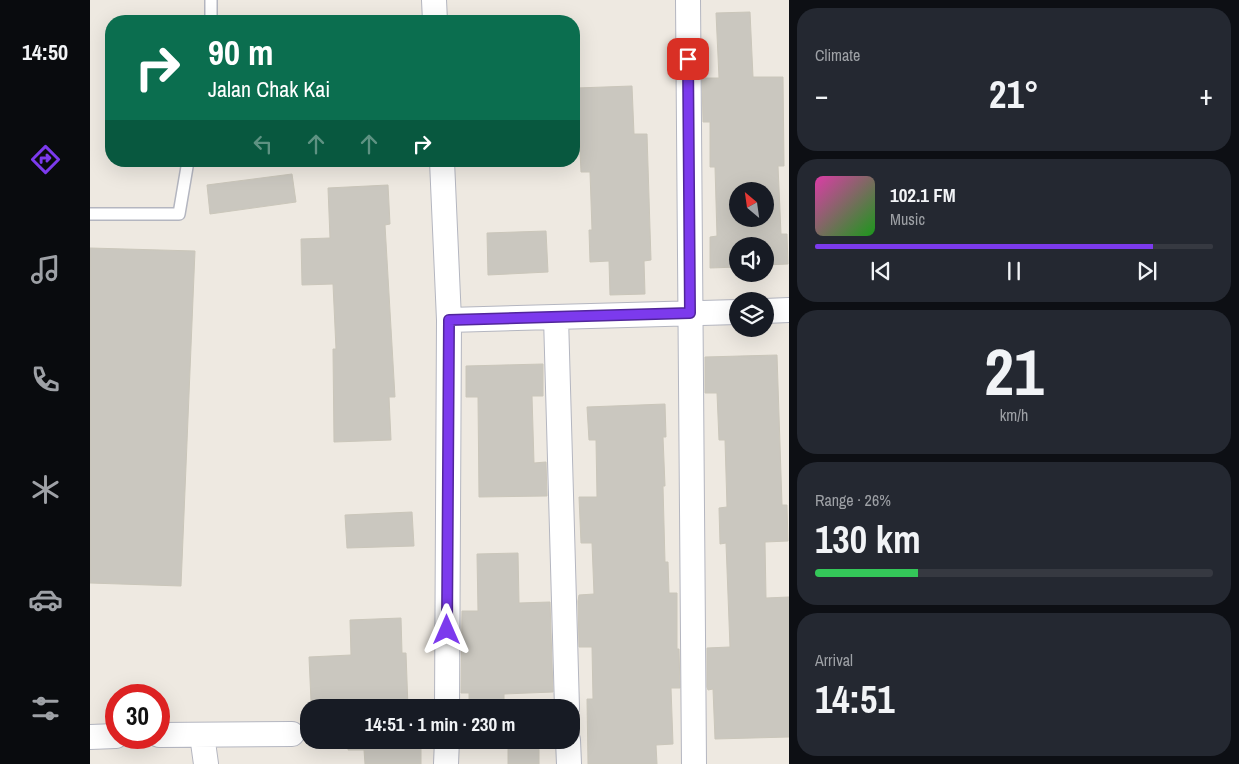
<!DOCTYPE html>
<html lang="en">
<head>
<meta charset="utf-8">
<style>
  body { margin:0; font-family:"Archivo Narrow",sans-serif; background:#242831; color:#f1f3f6; height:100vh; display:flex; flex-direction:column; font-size:19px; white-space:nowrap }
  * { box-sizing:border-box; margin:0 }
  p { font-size:16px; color:#9ea1a6 }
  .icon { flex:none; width:28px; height:28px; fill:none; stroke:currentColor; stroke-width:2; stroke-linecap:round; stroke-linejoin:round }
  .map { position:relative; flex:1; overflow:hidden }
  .details { display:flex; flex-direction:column; gap:8px; padding:8px; background:#0d0f14; width:450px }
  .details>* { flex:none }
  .hud { position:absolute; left:15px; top:15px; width:475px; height:152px; border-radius:20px; box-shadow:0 5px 20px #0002; background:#0b6e4f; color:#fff; overflow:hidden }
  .needle { width:32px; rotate:331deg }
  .fabs { position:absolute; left:639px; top:182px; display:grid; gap:10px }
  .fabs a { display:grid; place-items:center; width:45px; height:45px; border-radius:50%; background:#171b24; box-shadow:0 5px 20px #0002; font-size:25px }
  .speed { position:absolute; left:15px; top:684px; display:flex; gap:10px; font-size:25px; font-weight:700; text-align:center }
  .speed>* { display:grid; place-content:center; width:65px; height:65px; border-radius:50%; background:#171b24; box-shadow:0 5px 20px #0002; line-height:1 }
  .speed .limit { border:8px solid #d22; background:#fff; color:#111 }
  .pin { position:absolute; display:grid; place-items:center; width:42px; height:42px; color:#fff; margin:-21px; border-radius:10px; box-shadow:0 2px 8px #0006 }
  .me { position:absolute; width:55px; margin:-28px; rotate:0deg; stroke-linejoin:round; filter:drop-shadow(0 0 4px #0008) }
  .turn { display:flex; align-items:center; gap:18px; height:105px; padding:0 20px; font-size:22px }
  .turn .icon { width:65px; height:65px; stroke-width:2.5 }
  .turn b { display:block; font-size:35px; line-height:42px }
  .lanes { display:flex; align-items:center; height:48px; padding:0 20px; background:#0003; justify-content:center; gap:25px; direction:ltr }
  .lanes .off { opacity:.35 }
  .big { font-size:38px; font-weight:800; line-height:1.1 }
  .details .widget { flex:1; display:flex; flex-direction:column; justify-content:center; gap:8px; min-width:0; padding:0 18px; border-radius:20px; background:#242831 }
  .details .dial { align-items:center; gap:0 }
  .dial b { font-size:65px; line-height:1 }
  .song { display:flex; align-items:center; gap:15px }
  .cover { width:60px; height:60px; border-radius:8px; background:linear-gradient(135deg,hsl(320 70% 55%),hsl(120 70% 35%)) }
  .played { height:5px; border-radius:2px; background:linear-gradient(90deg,#7c3aed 85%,#363941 85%) }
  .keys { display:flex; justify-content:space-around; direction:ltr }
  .heat { display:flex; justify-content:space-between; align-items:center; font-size:28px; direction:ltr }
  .charge { height:8px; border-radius:4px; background:linear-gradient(90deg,#34c759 26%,#363941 0) }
  .trip { position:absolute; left:210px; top:699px; width:280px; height:50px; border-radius:20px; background:#171b24; box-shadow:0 5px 20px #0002; font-weight:800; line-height:50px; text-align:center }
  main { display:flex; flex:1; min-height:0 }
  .tab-bar { display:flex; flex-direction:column; width:90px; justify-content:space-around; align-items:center; background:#090b0e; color:#9ea1a6 }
  .tab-bar .icon { width:35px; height:35px }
  .tab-bar .selected { color:#7c3aed }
  .tab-bar b { font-size:22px; color:#f1f3f6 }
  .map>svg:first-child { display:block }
  .building { fill:#cac7bf; stroke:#cac6ba; fill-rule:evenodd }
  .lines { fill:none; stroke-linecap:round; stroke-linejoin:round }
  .service-casing { stroke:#b4b6c0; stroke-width:14 }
  .minor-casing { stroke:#b4b6c0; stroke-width:26 }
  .service { stroke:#fff; stroke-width:11 }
  .minor { stroke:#fff; stroke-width:24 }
  .route-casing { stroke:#51269a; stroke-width:12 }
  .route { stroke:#7c3aed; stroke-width:9 }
</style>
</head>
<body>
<main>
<nav class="tab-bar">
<b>14:50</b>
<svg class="icon selected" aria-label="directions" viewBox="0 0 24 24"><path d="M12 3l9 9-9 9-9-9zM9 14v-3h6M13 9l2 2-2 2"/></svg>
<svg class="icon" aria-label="music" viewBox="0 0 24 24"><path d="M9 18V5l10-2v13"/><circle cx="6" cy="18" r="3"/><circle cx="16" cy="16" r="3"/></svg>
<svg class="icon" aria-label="phone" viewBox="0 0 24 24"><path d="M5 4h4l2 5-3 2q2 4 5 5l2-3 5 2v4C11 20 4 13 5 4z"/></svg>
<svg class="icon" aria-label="climate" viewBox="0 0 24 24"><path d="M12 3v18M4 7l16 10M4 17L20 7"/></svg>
<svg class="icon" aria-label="car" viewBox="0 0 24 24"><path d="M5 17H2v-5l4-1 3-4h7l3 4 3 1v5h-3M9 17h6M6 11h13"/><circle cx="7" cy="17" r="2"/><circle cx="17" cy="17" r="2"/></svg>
<svg class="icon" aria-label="filters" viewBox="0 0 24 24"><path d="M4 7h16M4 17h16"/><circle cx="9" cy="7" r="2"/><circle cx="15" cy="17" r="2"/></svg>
</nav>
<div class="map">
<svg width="699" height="764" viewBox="0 0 699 764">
  <rect width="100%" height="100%" fill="#eee9e1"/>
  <path class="building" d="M660,12L663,77H693L694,166H688L691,234H697L698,264L675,265V246H648V267L620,268V237L627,236L625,167H620V122H613L612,78H629L626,13ZM648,191H675V219H648Z
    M542,86L544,134H557L561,260L554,261L555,294L520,295L519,261L500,262L499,230H502L500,172H491L487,88Z
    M202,174L206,202L120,214L117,185Z
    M298,185L300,224L295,225L305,397H299L301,440L244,442L243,349H246L243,284L212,285L211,239L240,238L238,188Z
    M456,231L458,272L398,275L397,233Z
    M0,248L105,251L91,586L0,583Z
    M687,355L692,505H697L698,541L675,542L676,598L699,597V737L625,739L623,689L618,690L617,687V648L640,647L636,543L630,544L629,508L637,507L635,440H629L627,393H615V357Z
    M453,364V396H442L444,463L456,462L457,496L389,497L388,397H376V366Z
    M575,404L576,437H573L575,486H573L575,562H578L579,593H587V649H589L590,688H581L583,744L566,745L567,764H498L497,699H503L502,647H489L488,601L489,595L504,594L502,543H491L489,497H507L506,440H499L497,407Z
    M322,512L324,546L257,548L255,515Z
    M428,553L429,603L460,602L463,692L414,694V708H379V693H371L372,611H388L387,554Z
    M311,618L312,653H316L318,708H254V699L221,701L219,657L261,655L260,620Z
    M258,740H337V747H331V764H275L274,750H258Z
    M418,740H449V764H418Z"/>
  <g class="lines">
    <g class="service-casing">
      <path id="service" d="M121,21V0
        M0,214H89L98,161"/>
    </g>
    <g class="minor-casing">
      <path id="minor" d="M344,0L345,21
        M598,0L604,764
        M352,161L359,320L357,708
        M675,311L699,310
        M466,317L477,708
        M359,320L648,312
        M69,735L202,734
        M112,735L116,764
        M0,737L26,736
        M478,740L479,764
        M356,764L357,740"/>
    </g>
    <use href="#service" class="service"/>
    <use href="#minor" class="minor"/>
  </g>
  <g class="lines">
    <g class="route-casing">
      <path id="route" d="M357,630L359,320L600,313L598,59"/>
    </g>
    <use href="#route" class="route"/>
  </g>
</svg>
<div class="fabs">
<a><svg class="needle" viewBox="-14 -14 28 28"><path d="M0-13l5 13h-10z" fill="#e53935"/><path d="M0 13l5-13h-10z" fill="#9ea1a6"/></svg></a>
<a><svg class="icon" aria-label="sound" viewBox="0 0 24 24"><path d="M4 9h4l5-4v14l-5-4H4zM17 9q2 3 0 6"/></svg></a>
<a><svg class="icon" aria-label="layers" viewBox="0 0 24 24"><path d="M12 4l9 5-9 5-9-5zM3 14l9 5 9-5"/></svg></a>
</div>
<div class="speed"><div class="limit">30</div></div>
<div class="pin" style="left:598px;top:59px;background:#d93025"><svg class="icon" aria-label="arrive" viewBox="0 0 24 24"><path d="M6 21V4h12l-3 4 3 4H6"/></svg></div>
<svg class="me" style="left:357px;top:630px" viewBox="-20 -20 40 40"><path d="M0-17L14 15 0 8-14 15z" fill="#7c3aed" stroke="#fff" stroke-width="4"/></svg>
<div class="trip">14:51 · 1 min · 230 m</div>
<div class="hud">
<div class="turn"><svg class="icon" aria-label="right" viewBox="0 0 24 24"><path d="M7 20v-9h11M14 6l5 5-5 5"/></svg><div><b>90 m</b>Jalan Chak Kai</div></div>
<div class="lanes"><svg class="icon off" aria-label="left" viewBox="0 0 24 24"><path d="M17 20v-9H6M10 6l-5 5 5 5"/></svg><svg class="icon off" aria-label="ahead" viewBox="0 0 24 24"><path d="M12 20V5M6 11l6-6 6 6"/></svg><svg class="icon off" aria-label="ahead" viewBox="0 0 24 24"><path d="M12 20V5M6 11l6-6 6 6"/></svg><svg class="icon" aria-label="right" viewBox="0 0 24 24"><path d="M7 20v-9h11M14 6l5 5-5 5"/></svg></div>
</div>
</div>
<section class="details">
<div class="widget"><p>Climate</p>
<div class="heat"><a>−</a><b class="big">21°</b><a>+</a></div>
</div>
<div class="widget">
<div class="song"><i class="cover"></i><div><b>102.1 FM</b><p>Music</p></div></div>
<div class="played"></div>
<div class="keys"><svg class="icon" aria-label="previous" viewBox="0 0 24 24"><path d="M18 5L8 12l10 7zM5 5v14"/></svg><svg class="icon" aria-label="pause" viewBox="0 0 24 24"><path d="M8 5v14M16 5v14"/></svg><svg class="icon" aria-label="next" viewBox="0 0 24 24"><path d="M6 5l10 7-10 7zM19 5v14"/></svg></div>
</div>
<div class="widget dial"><b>21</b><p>km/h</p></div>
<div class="widget"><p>Range · 26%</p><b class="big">130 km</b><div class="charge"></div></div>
<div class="widget"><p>Arrival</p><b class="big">14:51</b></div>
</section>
</main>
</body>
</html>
